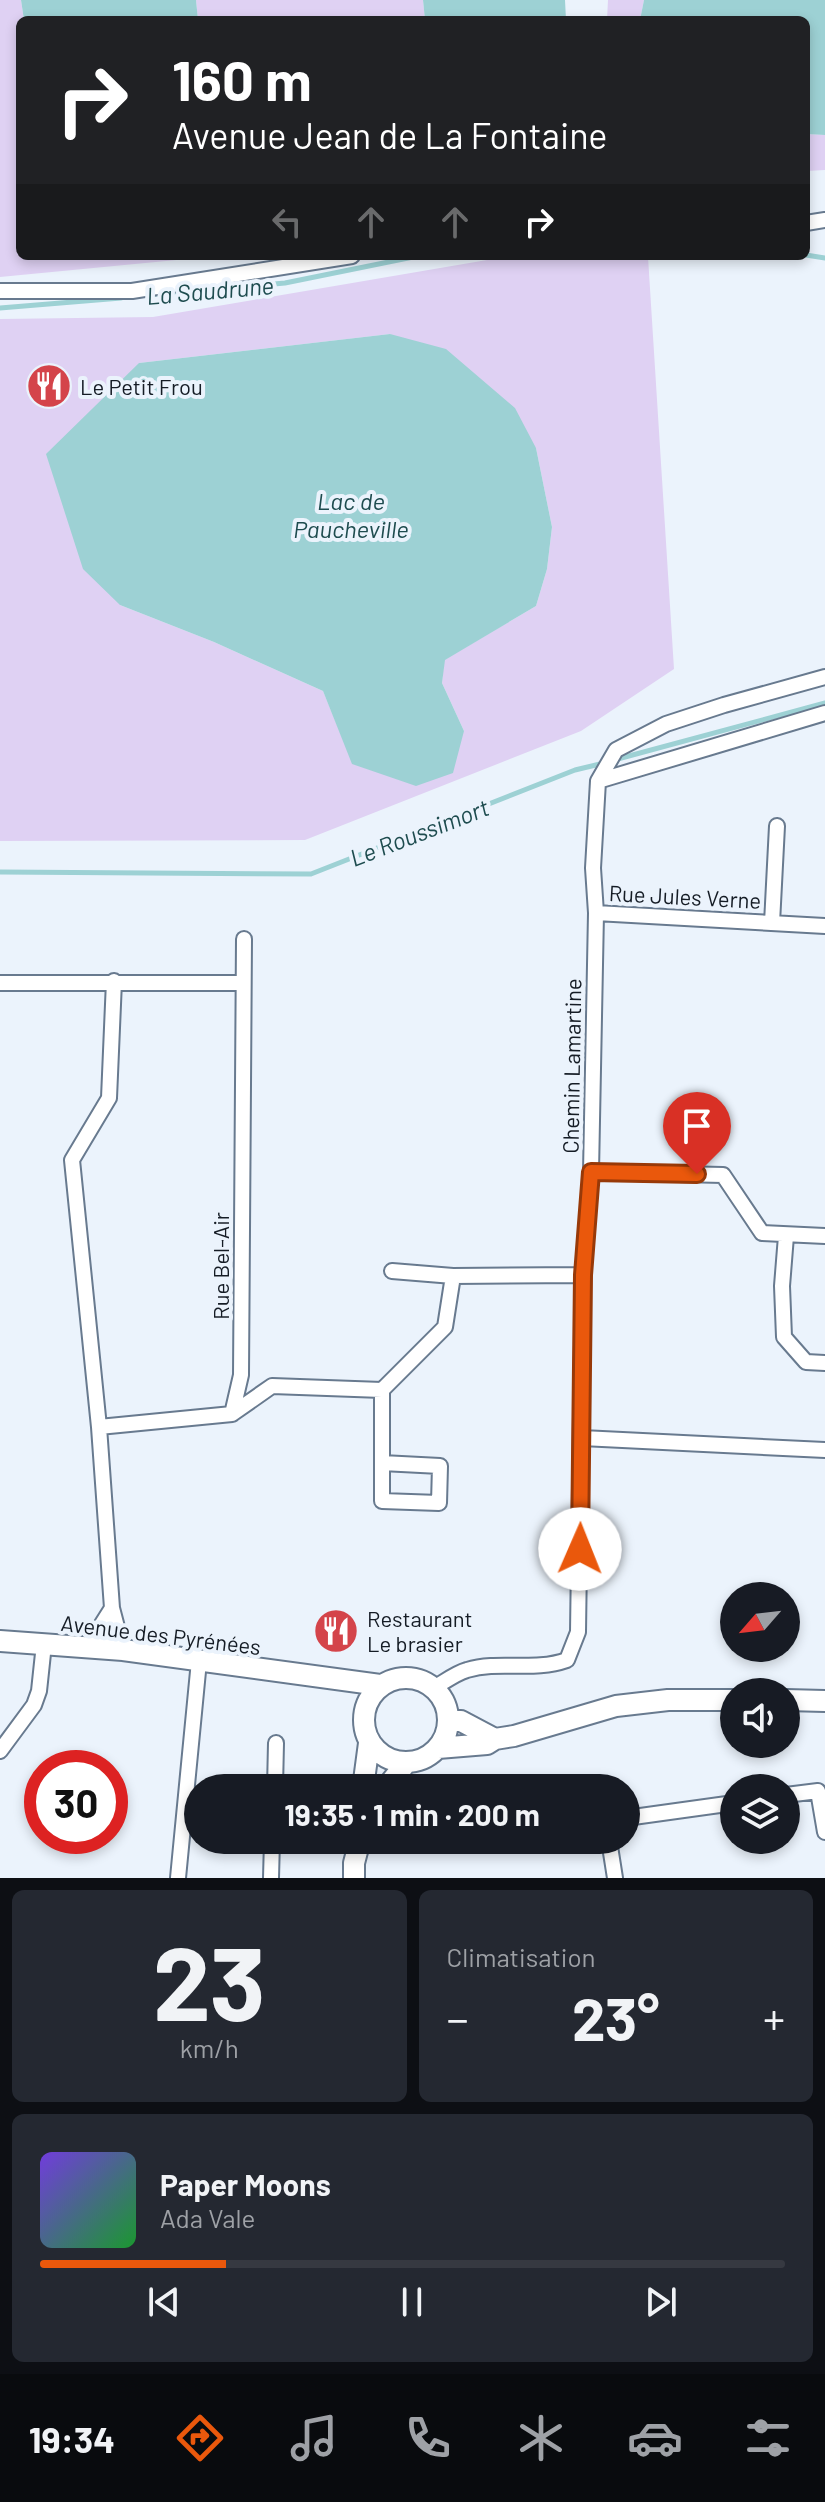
<!DOCTYPE html>
<html lang="fr">
<head>
<meta charset="utf-8">
<style>
  body { margin:0; font-family:Barlow,sans-serif; background:#242831; color:#f1f3f6; height:100vh; display:flex; flex-direction:column; font-size:30px; white-space:nowrap }
  * { box-sizing:border-box; margin:0 }
  p { font-size:26px; color:#9ea1a6 }
  .icon { flex:none; width:44px; height:44px; fill:none; stroke:currentColor; stroke-width:2; stroke-linecap:round; stroke-linejoin:round }
  .map { position:relative; height:1878px; overflow:hidden }
  .sheet { display:flex; flex-direction:column; gap:12px; padding:12px; background:#0d0f14; flex:1 }
  .sheet>* { flex:none }
  .hud { position:absolute; left:16px; top:16px; width:794px; height:244px; border-radius:12px; box-shadow:0 4px 12px #0003; background:#202124; color:#fff; overflow:hidden }
  .needle { width:52px; rotate:242deg }
  .buttons { position:absolute; left:720px; top:1582px; display:grid; gap:16px }
  .buttons a { display:grid; place-items:center; width:80px; height:80px; border-radius:50%; background:#171b24; box-shadow:0 4px 12px #0003; font-size:40px }
  .speed { position:absolute; left:24px; top:1750px; display:flex; gap:16px; font-size:40px; font-weight:700; text-align:center }
  .speed>* { display:grid; place-content:center; width:104px; height:104px; border-radius:50%; background:#171b24; box-shadow:0 4px 12px #0003; line-height:1 }
  .speed .limit { border:12px solid #d22; background:#fff; color:#111 }
  .pin { position:absolute; display:grid; place-items:center; width:68px; height:68px; color:#fff; margin:-82px -34px; border-radius:50% 50% 50% 0; rotate:-45deg; box-shadow:0 0 8px #0007 }
  .pin .icon { rotate:45deg }
  .me { position:absolute; width:88px; margin:-44px; rotate:1deg; stroke-linejoin:round; filter:drop-shadow(0 0 6px #0008) }
  .turn { display:flex; align-items:center; gap:28px; height:168px; padding:0 24px; font-size:36px }
  .turn .icon { width:104px; height:104px; stroke-width:2.5 }
  .turn b { display:block; font-size:56px; line-height:68px }
  .lanes { display:flex; align-items:center; height:76px; padding:0 24px; background:#0003; justify-content:center; gap:40px; direction:ltr }
  .lanes .off { opacity:.35 }
  .big { font-size:60px; font-weight:700; line-height:1.1 }
  .sheet .widget { flex:1; display:flex; flex-direction:column; justify-content:center; gap:12px; min-width:0; padding:0 28px; border-radius:12px; background:#242831 }
  .sheet .dial { align-items:center; gap:0 }
  .dial b { font-size:104px; line-height:1 }
  .song { display:flex; align-items:center; gap:24px }
  .cover { width:96px; height:96px; border-radius:12px; background:linear-gradient(135deg,hsl(260 70% 55%),hsl(130 70% 35%)) }
  .played { height:8px; border-radius:4px; background:linear-gradient(90deg,#ea580c 25%,#363941 25%) }
  .keys { display:flex; justify-content:space-around; direction:ltr }
  .heat { display:flex; justify-content:space-between; align-items:center; font-size:44px; direction:ltr }
  .sheet .tiles { flex:1; display:grid; gap:12px; grid-template-columns:1fr 1fr }
  .widget:last-child { grid-column:span 2 }
  .trip { position:absolute; left:184px; top:1774px; width:456px; height:80px; border-radius:40px; background:#171b24; box-shadow:0 4px 12px #0003; font-weight:700; line-height:80px; text-align:center }
  .tab-bar { display:flex; height:128px; justify-content:space-around; align-items:center; background:#090b0e; color:#9ea1a6 }
  .tab-bar .icon { width:56px; height:56px }
  .tab-bar .selected { color:#ea580c }
  .tab-bar b { font-size:36px; color:#f1f3f6 }
  .map>svg:first-child { display:block }
  .green { fill:#dfd1f3; fill-rule:evenodd }
  .water { fill:#9dd1d4 }
  .lines { fill:none; stroke-linecap:round; stroke-linejoin:round }
  .stream { stroke:#9dd1d4; stroke-width:5 }
  .street-casing { stroke:#687a8f; stroke-width:18 }
  .secondary-casing { stroke:#687a8f; stroke-width:24 }
  .street { stroke:#fff; stroke-width:14 }
  .secondary { stroke:#fff; stroke-width:20 }
  .route-casing { stroke:#983908; stroke-width:20 }
  .route { stroke:#ea580c; stroke-width:14 }
  .labels { text-anchor:middle; dominant-baseline:central; stroke-width:8; stroke-linejoin:round; paint-order:stroke }
  .poi-label { font-size:22px; fill:#151c25; stroke:#ebf3fc; text-anchor:start }
  .street-label { font-size:22px; fill:#151c25; stroke:#ebf3fc }
  .water-label { font-size:24px; font-style:italic; fill:#1e4c4f; stroke:#ebf3fc }
</style>
</head>
<body>
<div class="map">
<svg width="825" height="1878" viewBox="0 0 825 1878">
  <rect width="100%" height="100%" fill="#ebf3fc"/>
  <path class="green" d="M0,0H21L24,20H20V256H218L0,277Z
    M196,0H423L425,20H198Z
    M608,0H644L640,20H607Z
    M806,134L825,135V170L806,171Z
    M648,257L674,669L581,731L305,840L0,841V319L153,317L487,260ZM390,334L536,448L552,527L547,569L536,606L444,660L442,683L464,731L353,764L323,691L214,642L120,605L139,363Z"/>
  <path class="water" d="M21,0H196L198,20H24Z
    M423,0H565L566,20H425Z
    M644,0H825V135L806,134V20H640Z
    M390,334L446,349L515,408L536,448L552,527L547,569L536,606L445,660L442,683L464,731L453,773L416,786L352,764L323,691L214,642L120,605L83,569L46,454L139,363Z"/>
  <g class="lines">
    <path class="stream" d="M806,255L825,258
      M147,295L285,283L418,256
      M0,308L121,298
      M614,760L825,703
      M0,872L311,874L575,770L604,763"/>
    <g class="street-casing">
      <path id="street" d="M806,223L825,220
        M0,291H132L352,256
        M598,781L825,713
        M596,913L825,926
        M772,923L777,826
        M114,981L109,1098L72,1160L99,1427L112,1608L123,1650
        M0,983H243
        M591,1172L723,1175L762,1233L825,1236
        M786,1236L782,1286L784,1337L806,1362L825,1363
        M392,1271L453,1276
        M382,1390V1501L439,1503L440,1466L382,1463
        M232,1414L272,1386L382,1390L445,1327L453,1276L583,1275
        M99,1427L232,1414L241,1375L244,939
        M582,1438L825,1450
        M88,1646L112,1608
        M434,1688C444,1682 456,1673 467,1670C500,1660 533,1672 567,1660L578,1632L583,1275L591,1172L596,913L593,868L598,781L616,750L666,724L724,705L825,677
        M0,1751L34,1705L39,1691L44,1644
        M275,1788L276,1743
        M786,1795L818,1791L825,1832
        M626,1818L734,1803
        M609,1840L615,1878
        M178,1878L199,1661
        M271,1878L272,1840"/>
    </g>
    <g class="secondary-casing">
      <path id="secondary" d="M0,1641L123,1650L380,1685
        M364 1720a42 42 0 1 1 84 0a42 42 0 1 1-84 0Z
        M786,1700L825,1701
        M448,1721H461L495,1739
        M438,1748L487,1744L495,1739L514,1736L616,1706L668,1700H734
        M363,1788L369,1743
        M386,1788L406,1763
        M354,1878V1863L360,1840"/>
    </g>
    <use href="#street" class="street"/>
    <use href="#secondary" class="secondary"/>
  </g>
  <g class="lines">
    <g class="route-casing">
      <path id="route" d="M580,1549L583,1275L591,1172L697,1174"/>
    </g>
    <use href="#route" class="route"/>
  </g>
  <defs>
    <g id="restaurant-disc" transform="scale(2.3)"><circle r="9.5" fill="#d4444a" stroke="#ebf3fc"/><path d="M-5-6h1v4h1v-4h1v4h1v-4h1v5L-1.5 .5V6h-2V.5L-5-1ZM5-6V6H3V1.5H1.5Q1.5-4 5-6Z" fill="#fff"/></g>
  </defs>
  <g fill-rule="evenodd">
    <use href="#restaurant-disc" x="49" y="386"/>
    <use href="#restaurant-disc" x="336" y="1631"/>
  </g>
  <g class="labels">
    <g class="poi-label">
      <text x="80" y="386">Le Petit Frou</text>
      <text x="367" y="1618">Restaurant<tspan x="367" dy="25">Le brasier</tspan></text>
    </g>
    <g class="street-label">
      <text transform="translate(685 896) rotate(3)">Rue Jules Verne</text>
      <text transform="translate(571 1066) rotate(-89)">Chemin Lamartine</text>
      <text transform="translate(220 1266) rotate(-90)">Rue Bel-Air</text>
      <text transform="translate(161 1634) rotate(7)">Avenue des Pyrénées</text>
    </g>
    <g class="water-label">
      <text transform="translate(210 290) rotate(-5)">La Saudrune</text>
      <text x="351" y="500">Lac de<tspan x="351" dy="28">Paucheville</tspan></text>
      <text transform="translate(419 832) rotate(-21)">Le Roussimort</text>
    </g>
  </g>
</svg>
<div class="buttons">
<a><svg class="needle" viewBox="-14 -14 28 28"><path d="M0-13l5 13h-10z" fill="#e53935"/><path d="M0 13l5-13h-10z" fill="#9ea1a6"/></svg></a>
<a><svg class="icon" aria-label="sound" viewBox="0 0 24 24"><path d="M4 9h4l5-4v14l-5-4H4zM17 9q2 3 0 6"/></svg></a>
<a><svg class="icon" aria-label="layers" viewBox="0 0 24 24"><path d="M12 4l9 5-9 5-9-5zM3 14l9 5 9-5"/></svg></a>
</div>
<div class="speed"><div class="limit">30</div></div>
<div class="pin" style="left:697px;top:1174px;background:#d93025"><svg class="icon" aria-label="arrive" viewBox="0 0 24 24"><path d="M6 21V4h12l-3 4 3 4H6"/></svg></div>
<svg class="me" style="left:580px;top:1549px" viewBox="-20 -20 40 40"><circle r="19" fill="#fff"/><path d="M0-13L10 11 0 6-10 11z" fill="#ea580c"/></svg>
<div class="trip">19:35 · 1 min · 200 m</div>
<div class="hud">
<div class="turn"><svg class="icon" aria-label="right" viewBox="0 0 24 24"><path d="M7 20v-9h11M14 6l5 5-5 5"/></svg><div><b>160 m</b>Avenue Jean de La Fontaine</div></div>
<div class="lanes"><svg class="icon off" aria-label="left" viewBox="0 0 24 24"><path d="M17 20v-9H6M10 6l-5 5 5 5"/></svg><svg class="icon off" aria-label="ahead" viewBox="0 0 24 24"><path d="M12 20V5M6 11l6-6 6 6"/></svg><svg class="icon off" aria-label="ahead" viewBox="0 0 24 24"><path d="M12 20V5M6 11l6-6 6 6"/></svg><svg class="icon" aria-label="right" viewBox="0 0 24 24"><path d="M7 20v-9h11M14 6l5 5-5 5"/></svg></div>
</div>
</div>
<section class="sheet">
<div class="tiles">
<div class="widget dial"><b>23</b><p>km/h</p></div>
<div class="widget"><p>Climatisation</p>
<div class="heat"><a>−</a><b class="big">23°</b><a>+</a></div>
</div>
<div class="widget">
<div class="song"><i class="cover"></i><div><b>Paper Moons</b><p>Ada Vale</p></div></div>
<div class="played"></div>
<div class="keys"><svg class="icon" aria-label="previous" viewBox="0 0 24 24"><path d="M18 5L8 12l10 7zM5 5v14"/></svg><svg class="icon" aria-label="pause" viewBox="0 0 24 24"><path d="M8 5v14M16 5v14"/></svg><svg class="icon" aria-label="next" viewBox="0 0 24 24"><path d="M6 5l10 7-10 7zM19 5v14"/></svg></div>
</div>
</div>
</section>
<nav class="tab-bar">
<b>19:34</b>
<svg class="icon selected" aria-label="directions" viewBox="0 0 24 24"><path d="M12 3l9 9-9 9-9-9zM9 14v-3h6M13 9l2 2-2 2"/></svg>
<svg class="icon" aria-label="music" viewBox="0 0 24 24"><path d="M9 18V5l10-2v13"/><circle cx="6" cy="18" r="3"/><circle cx="16" cy="16" r="3"/></svg>
<svg class="icon" aria-label="phone" viewBox="0 0 24 24"><path d="M5 4h4l2 5-3 2q2 4 5 5l2-3 5 2v4C11 20 4 13 5 4z"/></svg>
<svg class="icon" aria-label="climate" viewBox="0 0 24 24"><path d="M12 3v18M4 7l16 10M4 17L20 7"/></svg>
<svg class="icon" aria-label="car" viewBox="0 0 24 24"><path d="M5 17H2v-5l4-1 3-4h7l3 4 3 1v5h-3M9 17h6M6 11h13"/><circle cx="7" cy="17" r="2"/><circle cx="17" cy="17" r="2"/></svg>
<svg class="icon" aria-label="filters" viewBox="0 0 24 24"><path d="M4 7h16M4 17h16"/><circle cx="9" cy="7" r="2"/><circle cx="15" cy="17" r="2"/></svg>
</nav>
</body>
</html>
